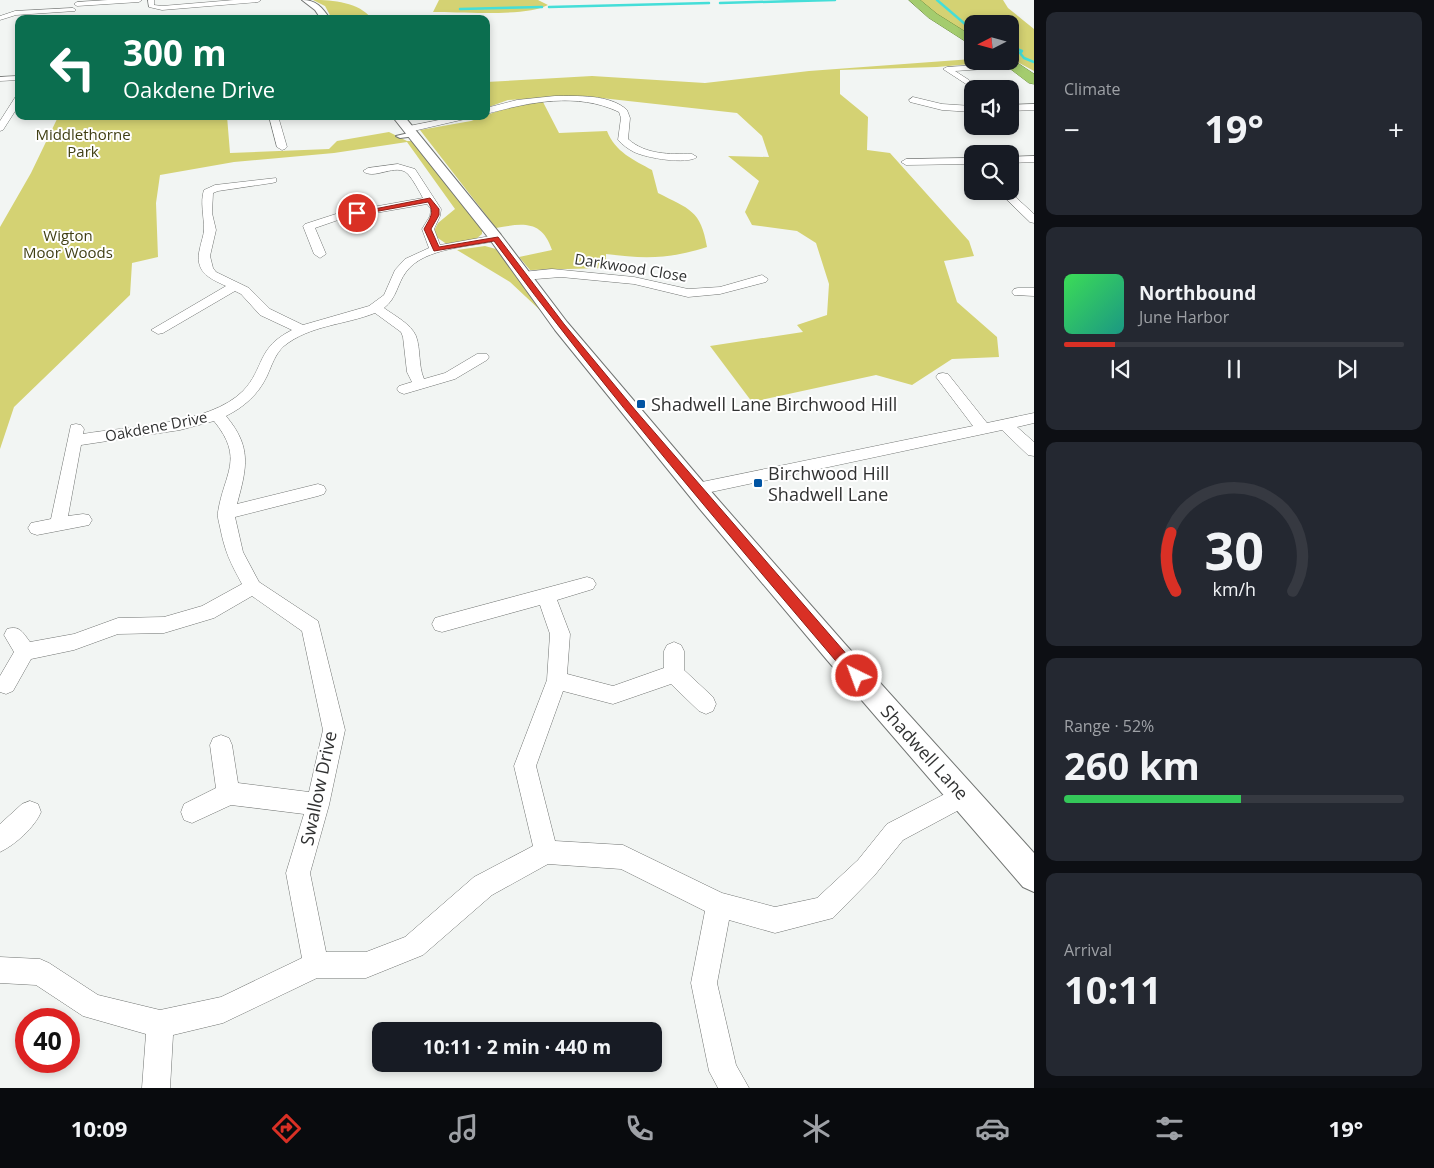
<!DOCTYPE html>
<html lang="en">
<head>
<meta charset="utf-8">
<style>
  body { margin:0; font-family:"Open Sans",sans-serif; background:#242831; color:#f1f3f6; height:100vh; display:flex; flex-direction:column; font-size:19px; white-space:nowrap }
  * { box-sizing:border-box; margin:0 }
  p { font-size:16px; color:#9ea1a6 }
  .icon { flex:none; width:28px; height:28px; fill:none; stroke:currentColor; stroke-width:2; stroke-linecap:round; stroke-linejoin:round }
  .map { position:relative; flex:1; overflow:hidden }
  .side { display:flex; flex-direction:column; gap:12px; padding:12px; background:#0d0f14; width:400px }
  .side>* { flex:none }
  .top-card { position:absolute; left:15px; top:15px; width:475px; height:105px; border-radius:10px; box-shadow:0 2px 8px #0003; background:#0b6e4f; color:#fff; overflow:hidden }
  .needle { width:32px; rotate:264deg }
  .buttons { position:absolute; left:964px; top:15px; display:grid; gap:10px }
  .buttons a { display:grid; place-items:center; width:55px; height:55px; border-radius:10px; background:#171b24; box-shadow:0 2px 8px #0003; font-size:25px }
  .speed { position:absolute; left:15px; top:1008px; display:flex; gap:10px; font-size:25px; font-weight:700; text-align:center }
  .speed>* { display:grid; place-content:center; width:65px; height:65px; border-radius:50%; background:#171b24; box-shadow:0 2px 8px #0003; line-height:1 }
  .speed .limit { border:8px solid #d22; background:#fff; color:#111 }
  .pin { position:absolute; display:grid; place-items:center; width:42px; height:42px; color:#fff; margin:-21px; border:2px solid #fff; border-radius:50%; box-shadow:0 1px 5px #0007 }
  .me { position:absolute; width:55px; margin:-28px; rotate:318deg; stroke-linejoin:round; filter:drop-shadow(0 0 4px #0008) }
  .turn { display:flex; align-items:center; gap:18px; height:105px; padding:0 25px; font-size:22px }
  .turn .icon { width:65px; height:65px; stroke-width:2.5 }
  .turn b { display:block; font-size:35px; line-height:42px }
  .big { font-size:38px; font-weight:700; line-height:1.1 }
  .side .card { flex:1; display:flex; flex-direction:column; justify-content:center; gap:8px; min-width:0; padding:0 18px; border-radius:10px; background:#242831 }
  .side .dial { align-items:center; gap:0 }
  .dial svg { height:130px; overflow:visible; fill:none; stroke:#363941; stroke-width:7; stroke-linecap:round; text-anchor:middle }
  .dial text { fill:#f1f3f6; stroke:none }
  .song { display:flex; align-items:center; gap:15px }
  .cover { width:60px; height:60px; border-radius:8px; background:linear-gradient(135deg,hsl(130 70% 55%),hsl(170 70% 35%)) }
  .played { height:5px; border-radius:2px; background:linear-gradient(90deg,#d93025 15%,#363941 15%) }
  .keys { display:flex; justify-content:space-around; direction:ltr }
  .heat { display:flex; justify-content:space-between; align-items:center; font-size:28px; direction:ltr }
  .charge { height:8px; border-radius:4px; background:linear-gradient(90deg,#34c759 52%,#363941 0) }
  .trip { position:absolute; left:372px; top:1022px; width:290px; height:50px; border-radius:10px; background:#171b24; box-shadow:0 2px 8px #0003; font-weight:700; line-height:50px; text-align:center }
  .tabs { display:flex; height:80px; justify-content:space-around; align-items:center; background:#090b0e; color:#9ea1a6 }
  .tabs .icon { width:35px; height:35px }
  .tabs .selected { color:#d93025 }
  .tabs b { font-size:22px; color:#f1f3f6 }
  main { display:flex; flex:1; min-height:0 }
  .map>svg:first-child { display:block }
  .green { fill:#d4d273 }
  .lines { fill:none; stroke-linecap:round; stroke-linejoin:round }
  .stream { stroke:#45ded8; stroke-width:2.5 }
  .pedestrian-casing { stroke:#717472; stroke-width:2 }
  .minor-casing { stroke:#717472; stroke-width:1 }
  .tertiary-casing { stroke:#717472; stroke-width:2 }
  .trunk-casing { stroke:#6d8e42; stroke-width:1 }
  .pedestrian { fill:#fff; fill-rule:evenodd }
  .minor { fill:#fff; fill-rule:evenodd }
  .tertiary { fill:#fff; fill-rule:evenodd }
  .trunk { fill:#a4cc6e; fill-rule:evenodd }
  .route { fill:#d93025; stroke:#8d1f18 }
  .poi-dot { fill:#0154a3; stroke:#fff; stroke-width:2 }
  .labels { text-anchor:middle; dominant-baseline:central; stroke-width:4; stroke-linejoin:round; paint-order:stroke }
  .far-park-label { font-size:15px; fill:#403f14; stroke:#fff }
  .far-street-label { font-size:15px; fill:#313232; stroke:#fff }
  .poi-label { font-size:18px; fill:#313232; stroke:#fff; text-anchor:start }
  .street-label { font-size:18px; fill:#313232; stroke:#fff }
</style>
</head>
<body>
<main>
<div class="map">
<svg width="1034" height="1088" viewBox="0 0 1034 1088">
  <rect width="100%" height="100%" fill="#f2f5f3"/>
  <path class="green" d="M313,0C333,0 359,2 372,19H332L325,6Z
    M439,0H538L548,5C526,17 461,12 433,12Z
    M920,0H1003L1008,8L1034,29V71L1010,58V24H972V37L936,15Z
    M972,59V61L994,62L937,67L840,70V94L868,117L867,150L890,153L969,241L974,256L944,261L957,302L997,337L999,357L952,359L912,385L876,375L752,402L710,346L803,332L797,325L827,315L829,284L816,243L797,231L752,225L745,212L759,181L728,156L769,157L762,136L737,113L583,96L508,100L486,108V82L592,76L705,83L809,71Z
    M543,102L559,133L607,131C615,152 634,160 652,170L658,193C689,209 701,210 707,247C669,259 645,259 606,254V268L530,270L519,257L552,250C542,220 523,223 496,228L420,130L471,121L517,104Z
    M91,116H227L230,153L329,149L337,141L389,132L407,141H412L482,229V234L476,239L448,245L435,236L434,231L438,223L455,209L407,142L334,153L234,162L160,175L156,203L158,257L132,263L130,295L14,407L0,449V227L31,173L57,119Z
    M485,246L496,249L541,311L510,282L457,250Z"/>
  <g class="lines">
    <path class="stream" d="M937,0L972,30
      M720,3L835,0
      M549,7L709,3
      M460,9L542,7
      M1010,46L1022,51L1020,53L1024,58L1034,62"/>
    <g class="pedestrian-casing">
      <path id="pedestrian" d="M413,132H416V136L400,138L396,136Z"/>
    </g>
    <g class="minor-casing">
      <path id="minor" d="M108,0H142L139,2L77,6L74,4L77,2Z
        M148,0H154V5L162,6L234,0H261L258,2L162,10L149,7Z
        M73,8L76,10L75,11L16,15L0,20V16L15,11Z
        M1011,63H1014V67L955,71L969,80V84H966L943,69L947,67Z
        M19,76V80L0,81V77Z
        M19,95V105L3,130L0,131V121L16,96Z
        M555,96C577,96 610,94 627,110L630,118L628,139C646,155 669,154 692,154L697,157C687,165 646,158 634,152C628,149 623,145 618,140L621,118L619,112C577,92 530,102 486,114V108L517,100Z
        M913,97L942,104L972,106V112L942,110L910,102L909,100Z
        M1034,104V110L1010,111V105Z
        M269,116H278L287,147L285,149L282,150L277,147Z
        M459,116H478L409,132L404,129L409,126Z
        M1034,156V162L1010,163V157Z
        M972,158V164L906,165L901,162L906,159Z
        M398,164L415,169L441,209L440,216L434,229L440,245L496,235L502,238L500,240C472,247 424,247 406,272C397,284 397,298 384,308C395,316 411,324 416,336C421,350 418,365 424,379L445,373L477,354H487L489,357L487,360L455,379L404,394L399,392L397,389L399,386L412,382L407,372L403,337L401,332L375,313C345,325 310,325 284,346C275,354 272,365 267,376C258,395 244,407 226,416C252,447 247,467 237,504L318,484L324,486L326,490L324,494L318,496L235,517L243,552L259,582L318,621L345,730L329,805L310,873L326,952H366L405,937L474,877L533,846L514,766L547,680L550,634L540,605L442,632L435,630L432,624L435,618L442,616L587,577L593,579L596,584L593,589L557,600L570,634L567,674L613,686L664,668V651L667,645L674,642L681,645L684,651V670L713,697L716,704L713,711L706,714L699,711L671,684L613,704L563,691L536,766L555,841L623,845L722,893L775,907L817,898L858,860L887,824L964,784L972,787L975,795L972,803L903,840L874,876L833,918L775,933L729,920L717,983L736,1065L749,1088H718L709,1071L691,983L705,911L621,869L548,864L492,895L423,955L366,978H317L223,1023L173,1035L170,1088H142L146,1034L83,1016L36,985L0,983V957L40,959L49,963L98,995L160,1010L221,997L302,958L286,873L304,814L231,805L192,823L184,820L181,812L184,804L216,788L210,745L213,738L221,735L229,738L232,745L238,783L309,792L323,730L302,631L252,596L214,618L164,633L118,634L74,650L31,659L13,691L6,694L0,692V676L14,652L4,635L7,629C20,625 23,633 30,642L74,634L118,618L164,617L202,606L242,584C230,562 225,552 220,527C219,522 217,516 218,512C224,473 245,459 214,421L180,430L81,445L68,516L83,514L89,515L92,520L89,525L37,535L31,533L28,528L31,523L51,519L71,425L76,424L81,425L84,429L83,434C129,426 209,425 243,391C265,368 256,348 292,330L260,315L241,294L235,291L163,333L158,334L151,330L226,286C208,278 194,271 200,248C201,242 204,235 204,229C204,216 200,202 204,190L215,185L276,178V182L272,183L218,191L213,193L212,213L216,230L210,256L213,268L216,272L249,288L270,309L303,325L369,306L384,295L395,270L405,259L429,248L422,229L430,216L431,209L427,204L341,219L315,228L326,254L320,258L314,254L303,226L305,224L339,213L423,198C419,191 414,181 408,174C396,162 374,181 363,171L368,168Z
        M998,191H1009L1034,214V223L1030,222Z
        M552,269L634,277L688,289L720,287L762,275L768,279L766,282L720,294L688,297L634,284L561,277L523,280L517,276L523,272Z
        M1018,288H1034V296L1014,295L1012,292L1014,289Z
        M943,373L948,374L987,423L1034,413V423L1017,427L1034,442V456L1028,455L1002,430L697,495L691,493L689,489L691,485L697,483L973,426L936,377L938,374Z
        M30,801L38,804L41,812C35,827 15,845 0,852V824L22,804Z"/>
    </g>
    <g class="tertiary-casing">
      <path id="tertiary" d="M302,0C316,0 322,7 330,19H321L315,10Z
        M392,116H404L501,235L567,322L715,496L845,644L1034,853V892L1023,887L827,660L699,508L555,330L491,241Z"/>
    </g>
    <g class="trunk-casing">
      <path id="trunk" d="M909,0H920L937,14L972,36V44L968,43L929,18Z
        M1010,58L1034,74V84L1029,83L1000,61H1010Z"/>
    </g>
    <use href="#pedestrian" class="pedestrian"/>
    <use href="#minor" class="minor"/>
    <use href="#tertiary" class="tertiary"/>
    <use href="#trunk" class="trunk"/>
  </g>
  <path class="route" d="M430,198L439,209V215L431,229L439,247L498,237L564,324L636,411L862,672L863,676L862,680L857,682L852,680C730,536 606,393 494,241L434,251L424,229C430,218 435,213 428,202L357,215L354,213Z"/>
  <g class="poi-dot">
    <rect x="636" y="399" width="10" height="10" rx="2.5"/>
    <rect x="753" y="478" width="10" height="10" rx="2.5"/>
  </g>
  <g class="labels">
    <g class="far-park-label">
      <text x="83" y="134">Middlethorne<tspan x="83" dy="17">Park</tspan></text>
      <text x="68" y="235">Wigton<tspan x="68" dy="17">Moor Woods</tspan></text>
    </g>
    <g class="far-street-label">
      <text transform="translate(631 267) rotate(9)">Darkwood Close</text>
      <text transform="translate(156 426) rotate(-11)">Oakdene Drive</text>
    </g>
    <g class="poi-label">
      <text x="651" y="404">Shadwell Lane Birchwood Hill</text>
      <text x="768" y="473">Birchwood Hill<tspan x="768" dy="21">Shadwell Lane</tspan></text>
    </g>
    <g class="street-label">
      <text transform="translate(925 752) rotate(48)">Shadwell Lane</text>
      <text transform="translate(318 788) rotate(-78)">Swallow Drive</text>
    </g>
  </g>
</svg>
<div class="buttons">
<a><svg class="needle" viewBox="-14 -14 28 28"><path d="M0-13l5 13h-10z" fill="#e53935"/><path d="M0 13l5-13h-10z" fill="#9ea1a6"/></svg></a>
<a><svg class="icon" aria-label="sound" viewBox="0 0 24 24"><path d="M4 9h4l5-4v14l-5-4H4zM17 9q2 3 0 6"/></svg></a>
<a><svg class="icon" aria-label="search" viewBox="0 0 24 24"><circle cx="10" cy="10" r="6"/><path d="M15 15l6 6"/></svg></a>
</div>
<div class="speed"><div class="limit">40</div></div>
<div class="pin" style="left:357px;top:213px;background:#d93025"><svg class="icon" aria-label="arrive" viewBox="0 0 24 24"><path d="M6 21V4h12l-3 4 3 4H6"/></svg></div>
<svg class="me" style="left:857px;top:676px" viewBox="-20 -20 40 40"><circle r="17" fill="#d93025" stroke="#fff" stroke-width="3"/><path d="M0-11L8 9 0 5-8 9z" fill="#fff"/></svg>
<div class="trip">10:11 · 2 min · 440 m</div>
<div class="top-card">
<div class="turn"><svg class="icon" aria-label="left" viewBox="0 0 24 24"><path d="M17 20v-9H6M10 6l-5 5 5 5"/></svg><div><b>300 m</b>Oakdene Drive</div></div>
</div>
</div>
<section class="side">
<div class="card"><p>Climate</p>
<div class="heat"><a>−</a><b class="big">19°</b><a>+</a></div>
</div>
<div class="card">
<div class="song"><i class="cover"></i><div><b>Northbound</b><p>June Harbor</p></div></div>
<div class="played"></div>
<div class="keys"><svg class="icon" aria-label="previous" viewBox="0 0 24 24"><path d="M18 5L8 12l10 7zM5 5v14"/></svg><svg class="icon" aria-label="pause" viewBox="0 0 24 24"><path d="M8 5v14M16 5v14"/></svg><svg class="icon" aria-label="next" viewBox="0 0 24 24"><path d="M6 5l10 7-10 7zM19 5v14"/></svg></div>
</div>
<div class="card dial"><svg viewBox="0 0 100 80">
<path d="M14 69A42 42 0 1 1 86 69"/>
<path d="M14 69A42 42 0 0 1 11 33" stroke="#d93025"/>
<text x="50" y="56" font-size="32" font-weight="700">30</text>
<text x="50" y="72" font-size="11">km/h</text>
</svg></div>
<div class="card"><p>Range · 52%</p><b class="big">260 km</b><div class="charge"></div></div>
<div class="card"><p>Arrival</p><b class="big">10:11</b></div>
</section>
</main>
<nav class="tabs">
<b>10:09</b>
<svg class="icon selected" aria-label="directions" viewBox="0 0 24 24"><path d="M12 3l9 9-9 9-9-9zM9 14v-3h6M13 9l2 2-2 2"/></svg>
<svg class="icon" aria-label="music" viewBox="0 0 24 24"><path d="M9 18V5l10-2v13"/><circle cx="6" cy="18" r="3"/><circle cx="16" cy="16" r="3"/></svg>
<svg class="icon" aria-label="phone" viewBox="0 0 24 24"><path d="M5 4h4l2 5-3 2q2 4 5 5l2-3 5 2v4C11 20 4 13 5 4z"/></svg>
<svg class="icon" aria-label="climate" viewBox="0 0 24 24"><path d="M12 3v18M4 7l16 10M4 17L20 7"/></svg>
<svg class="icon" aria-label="car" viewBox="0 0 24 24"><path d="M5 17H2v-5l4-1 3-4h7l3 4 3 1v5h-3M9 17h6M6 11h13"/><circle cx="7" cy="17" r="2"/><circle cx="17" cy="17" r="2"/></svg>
<svg class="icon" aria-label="filters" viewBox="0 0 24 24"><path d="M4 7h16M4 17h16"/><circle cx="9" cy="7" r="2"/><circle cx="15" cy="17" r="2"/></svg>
<b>19°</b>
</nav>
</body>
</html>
